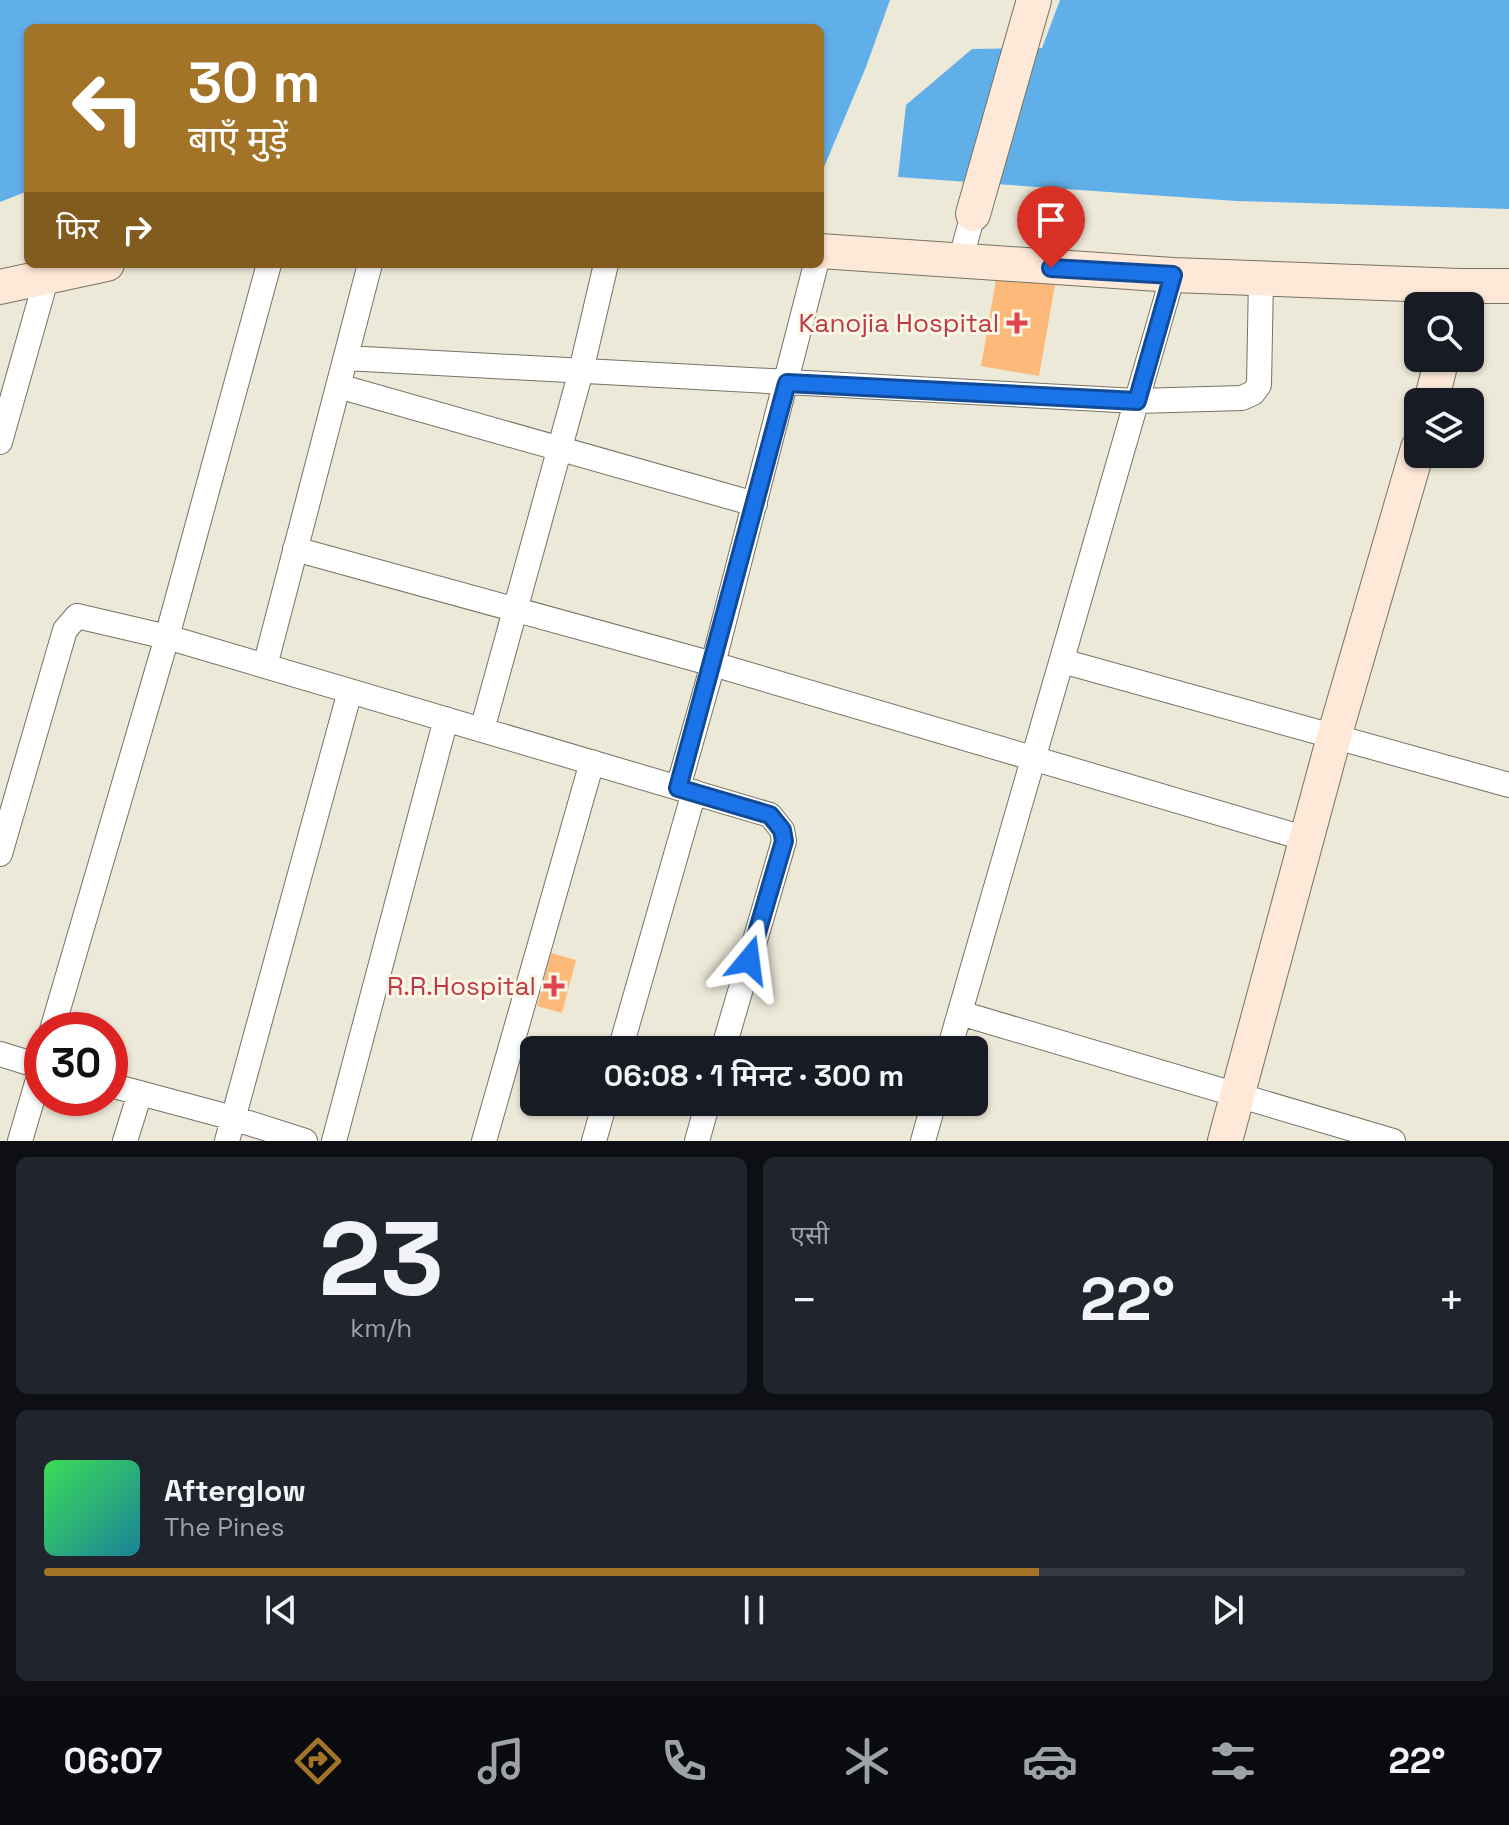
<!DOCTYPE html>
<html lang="hi">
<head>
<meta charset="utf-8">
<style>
  body { margin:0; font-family:"Space Grotesk","Noto Sans Devanagari",sans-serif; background:#20242c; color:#f1f3f6; height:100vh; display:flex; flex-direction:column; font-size:30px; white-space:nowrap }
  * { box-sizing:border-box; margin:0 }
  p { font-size:26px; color:#9ea1a6 }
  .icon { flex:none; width:44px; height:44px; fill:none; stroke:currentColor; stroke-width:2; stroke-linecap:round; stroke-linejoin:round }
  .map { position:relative; height:1141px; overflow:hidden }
  .sheet { display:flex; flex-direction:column; gap:16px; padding:16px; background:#0d0f14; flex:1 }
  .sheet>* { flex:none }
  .banner { position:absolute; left:24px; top:24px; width:800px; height:244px; border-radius:12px; box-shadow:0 2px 6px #0004; background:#a37427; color:#fff; overflow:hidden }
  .controls { position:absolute; left:1404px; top:292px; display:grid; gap:16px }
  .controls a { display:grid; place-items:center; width:80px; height:80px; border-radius:12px; background:#171b24; box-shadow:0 2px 6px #0004; font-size:40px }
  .speed { position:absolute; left:24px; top:1012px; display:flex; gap:16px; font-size:40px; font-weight:700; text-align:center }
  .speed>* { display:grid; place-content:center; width:104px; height:104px; border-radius:50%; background:#171b24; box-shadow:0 2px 6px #0004; line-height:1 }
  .speed .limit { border:12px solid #d22; background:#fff; color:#111 }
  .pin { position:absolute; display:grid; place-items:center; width:68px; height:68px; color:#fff; margin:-82px -34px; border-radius:50% 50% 50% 0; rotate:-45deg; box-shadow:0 0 8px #0007 }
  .pin .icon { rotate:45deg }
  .me { position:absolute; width:88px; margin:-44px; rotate:16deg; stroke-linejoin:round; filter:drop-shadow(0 0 6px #0008) }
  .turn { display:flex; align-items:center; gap:28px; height:168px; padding:0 32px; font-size:36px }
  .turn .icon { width:104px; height:104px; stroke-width:2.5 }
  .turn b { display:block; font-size:56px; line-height:68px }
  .then { display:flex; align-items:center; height:76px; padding:0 32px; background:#0003; gap:16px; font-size:30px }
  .big { font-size:60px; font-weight:600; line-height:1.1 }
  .sheet .tile { flex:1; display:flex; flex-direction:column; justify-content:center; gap:12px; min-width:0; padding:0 28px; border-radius:12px; background:#20242c }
  .sheet .dial { align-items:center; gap:0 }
  .dial b { font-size:104px; line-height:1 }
  .song { display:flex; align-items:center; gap:24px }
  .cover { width:96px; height:96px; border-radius:12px; background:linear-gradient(135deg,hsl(130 70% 55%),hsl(190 70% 35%)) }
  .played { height:8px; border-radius:4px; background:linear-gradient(90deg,#a37427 70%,#363941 70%) }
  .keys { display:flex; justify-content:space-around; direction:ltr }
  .heat { display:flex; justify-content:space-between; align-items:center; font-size:44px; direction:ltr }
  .sheet .tiles { flex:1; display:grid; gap:16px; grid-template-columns:1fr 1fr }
  .tile:last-child { grid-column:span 2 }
  .trip { position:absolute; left:520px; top:1036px; width:468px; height:80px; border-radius:12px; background:#171b24; box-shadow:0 2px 6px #0004; font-weight:600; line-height:80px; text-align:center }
  .menu { display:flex; height:128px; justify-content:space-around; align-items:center; background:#090b0e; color:#9ea1a6 }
  .menu .icon { width:56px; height:56px }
  .menu .selected { color:#a37427 }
  .menu b { font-size:36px; color:#f1f3f6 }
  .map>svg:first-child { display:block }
  .water { fill:#61afe8 }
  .building { fill:#fdb979 }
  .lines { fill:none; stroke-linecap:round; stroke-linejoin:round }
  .street-casing { stroke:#767364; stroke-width:26 }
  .secondary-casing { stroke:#767364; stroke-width:36 }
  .street { stroke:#fff; stroke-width:24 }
  .secondary { stroke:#fee8d7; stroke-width:34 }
  .route-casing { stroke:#114b97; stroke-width:20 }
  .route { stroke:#1a73e8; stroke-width:14 }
  .health-dot { fill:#e0444e; stroke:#faf7e6; stroke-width:3 }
  .labels { text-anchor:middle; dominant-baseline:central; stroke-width:6; stroke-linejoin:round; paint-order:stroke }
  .health-label { font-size:26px; fill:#be3a42; stroke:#faf7e6; text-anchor:end }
</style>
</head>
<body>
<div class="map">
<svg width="1509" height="1141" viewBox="0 0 1509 1141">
  <rect width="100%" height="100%" fill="#ede9d9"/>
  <path class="water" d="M0,0H890L866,67L822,172L820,28H28V191L0,202Z
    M1060,0H1509V209L1236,201L898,177L906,105L972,49L1042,48Z"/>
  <path class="building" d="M998,269L1056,279L1039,376L981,366Z
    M551,953L576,960L562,1013L537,1006Z"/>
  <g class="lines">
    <g class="street-casing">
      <path id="street" d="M960,262L973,214
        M346,358L1137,401L1242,398L1253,393L1259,385L1261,278
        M338,386L755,504
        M0,442L47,276
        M295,549L713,664L1307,839
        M1062,661L1509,785
        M265,666L370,264
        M482,730L581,371L606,264
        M678,788L713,664L816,264
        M0,854L65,630L77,616L167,637L770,815L782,830L784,841L723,1050
        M960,1013L1393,1141
        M52,1030L167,637L269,264
        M620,1050L694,792
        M949,1050L1173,275
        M0,1054L42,1067
        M110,1085L233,1118L305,1141
        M20,1141L42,1066
        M125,1141L140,1093
        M227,1141L350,691
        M334,1141L446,719
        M484,1141L592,762
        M594,1141L605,1102
        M697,1141L708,1102
        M923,1141L934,1102"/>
    </g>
    <g class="secondary-casing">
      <path id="secondary" d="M973,214L1034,0
        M820,251L1173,275L1460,286H1509
        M0,287L107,264
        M1431,402L1442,358
        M1225,1141L1334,737L1418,448"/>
    </g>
    <use href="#street" class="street"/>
    <use href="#secondary" class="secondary"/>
  </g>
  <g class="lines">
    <g class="route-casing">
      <path id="route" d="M749,960L784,841L782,830L770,815L678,788L787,383L1137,401L1173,275L1051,268"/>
    </g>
    <use href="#route" class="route"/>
  </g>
  <g class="health-dot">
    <path d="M1013 311h8v8h8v8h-8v8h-8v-8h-8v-8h8z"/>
    <path d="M550 974h8v8h8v8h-8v8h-8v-8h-8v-8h8z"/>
  </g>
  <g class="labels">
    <g class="health-label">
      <text x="999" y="323">Kanojia Hospital</text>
      <text x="536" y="986">R.R.Hospital</text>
    </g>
  </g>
</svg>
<div class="controls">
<a><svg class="icon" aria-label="search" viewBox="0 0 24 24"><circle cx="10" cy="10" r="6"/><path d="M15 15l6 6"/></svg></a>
<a><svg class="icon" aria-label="layers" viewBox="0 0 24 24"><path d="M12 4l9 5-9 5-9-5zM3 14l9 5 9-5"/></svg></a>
</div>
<div class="speed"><div class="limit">30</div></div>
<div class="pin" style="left:1051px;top:268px;background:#d93025"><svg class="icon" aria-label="arrive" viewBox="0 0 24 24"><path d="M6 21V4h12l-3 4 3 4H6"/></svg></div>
<svg class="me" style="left:749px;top:960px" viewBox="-20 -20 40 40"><path d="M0-17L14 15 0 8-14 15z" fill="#1a73e8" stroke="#fff" stroke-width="4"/></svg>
<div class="trip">06:08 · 1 मिनट · 300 m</div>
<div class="banner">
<div class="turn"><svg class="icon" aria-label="left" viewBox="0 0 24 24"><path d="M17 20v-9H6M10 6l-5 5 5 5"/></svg><div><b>30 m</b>बाएँ मुड़ें</div></div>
<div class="then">फिर<svg class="icon" aria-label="right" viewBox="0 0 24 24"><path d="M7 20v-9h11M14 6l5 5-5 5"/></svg></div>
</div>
</div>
<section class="sheet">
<div class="tiles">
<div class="tile dial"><b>23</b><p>km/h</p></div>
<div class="tile"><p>एसी</p>
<div class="heat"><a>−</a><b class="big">22°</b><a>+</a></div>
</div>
<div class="tile">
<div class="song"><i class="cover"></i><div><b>Afterglow</b><p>The Pines</p></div></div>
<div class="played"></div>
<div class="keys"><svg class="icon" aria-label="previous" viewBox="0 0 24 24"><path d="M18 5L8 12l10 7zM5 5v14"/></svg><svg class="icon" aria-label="pause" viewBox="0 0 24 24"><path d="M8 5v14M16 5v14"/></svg><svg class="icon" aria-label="next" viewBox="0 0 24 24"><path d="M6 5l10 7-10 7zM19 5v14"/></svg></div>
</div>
</div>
</section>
<nav class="menu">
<b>06:07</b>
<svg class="icon selected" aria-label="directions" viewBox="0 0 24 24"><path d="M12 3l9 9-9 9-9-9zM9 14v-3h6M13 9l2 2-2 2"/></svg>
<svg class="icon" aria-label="music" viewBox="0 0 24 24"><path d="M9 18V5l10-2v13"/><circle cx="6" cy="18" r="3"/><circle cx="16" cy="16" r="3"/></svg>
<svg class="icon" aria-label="phone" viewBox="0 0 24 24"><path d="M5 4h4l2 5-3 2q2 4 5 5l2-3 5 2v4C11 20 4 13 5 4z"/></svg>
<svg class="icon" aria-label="climate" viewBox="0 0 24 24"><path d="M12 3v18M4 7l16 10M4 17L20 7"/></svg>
<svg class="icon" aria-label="car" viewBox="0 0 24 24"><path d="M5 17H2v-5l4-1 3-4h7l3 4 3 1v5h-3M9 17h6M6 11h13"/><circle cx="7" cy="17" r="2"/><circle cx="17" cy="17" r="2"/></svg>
<svg class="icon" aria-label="filters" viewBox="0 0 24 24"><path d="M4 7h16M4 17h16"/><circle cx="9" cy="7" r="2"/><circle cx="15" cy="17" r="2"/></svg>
<b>22°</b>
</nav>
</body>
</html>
